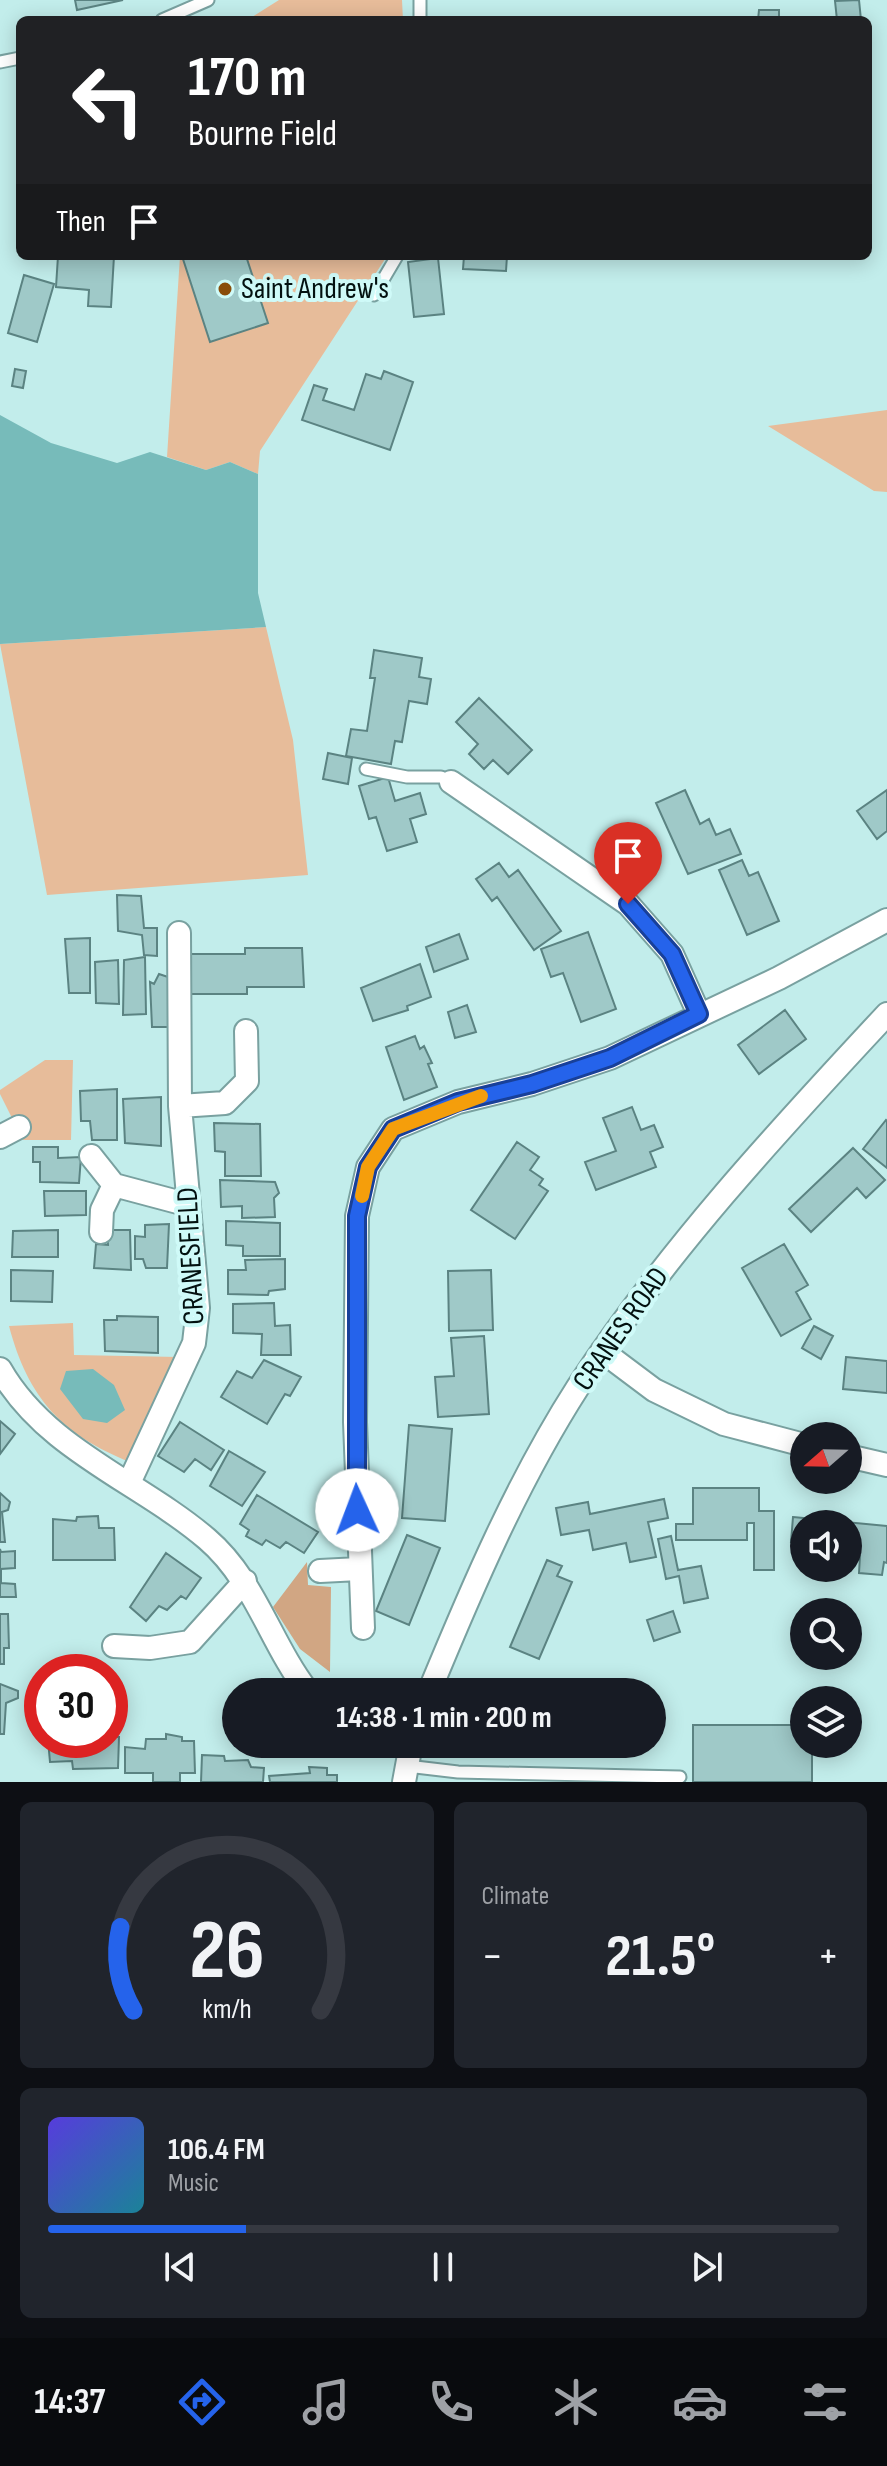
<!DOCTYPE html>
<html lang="en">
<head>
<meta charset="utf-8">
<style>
  body { margin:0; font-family:"Sofia Sans Condensed",sans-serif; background:#20242c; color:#f1f3f6; height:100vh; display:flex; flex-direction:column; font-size:30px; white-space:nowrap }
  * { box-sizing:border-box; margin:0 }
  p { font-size:26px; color:#9ea1a6 }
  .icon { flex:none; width:44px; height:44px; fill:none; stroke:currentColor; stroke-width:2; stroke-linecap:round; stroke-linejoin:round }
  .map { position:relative; height:1782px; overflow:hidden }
  .panel { display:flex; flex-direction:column; gap:20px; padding:20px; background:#0d0f14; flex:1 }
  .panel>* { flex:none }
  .hud { position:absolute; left:16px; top:16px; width:856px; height:244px; border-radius:12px; box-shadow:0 4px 20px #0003; background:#202124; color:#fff; overflow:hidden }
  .needle { width:52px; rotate:250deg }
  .fabs { position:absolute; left:790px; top:1422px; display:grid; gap:16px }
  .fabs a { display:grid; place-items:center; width:72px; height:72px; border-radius:50%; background:#171b24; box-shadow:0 4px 20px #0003; font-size:40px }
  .speed { position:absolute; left:24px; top:1654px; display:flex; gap:16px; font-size:40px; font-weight:700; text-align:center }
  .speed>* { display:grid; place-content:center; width:104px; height:104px; border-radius:50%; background:#171b24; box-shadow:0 4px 20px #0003; line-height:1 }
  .speed .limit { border:12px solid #d22; background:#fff; color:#111 }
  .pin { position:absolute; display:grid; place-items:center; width:68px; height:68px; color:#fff; margin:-82px -34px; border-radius:50% 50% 50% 0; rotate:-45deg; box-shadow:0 0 8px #0007 }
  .pin .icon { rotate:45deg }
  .me { position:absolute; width:88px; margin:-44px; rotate:358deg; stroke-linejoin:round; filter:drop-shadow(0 0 6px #0008) }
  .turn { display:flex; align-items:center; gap:28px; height:168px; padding:0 40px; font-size:36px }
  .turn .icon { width:104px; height:104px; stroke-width:2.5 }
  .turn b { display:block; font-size:56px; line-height:68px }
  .then { display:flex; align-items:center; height:76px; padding:0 40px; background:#0003; gap:16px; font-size:30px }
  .big { font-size:60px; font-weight:700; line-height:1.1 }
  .panel .tile { flex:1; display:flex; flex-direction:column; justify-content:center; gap:12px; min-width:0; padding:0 28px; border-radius:12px; background:#20242c }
  .panel .dial { align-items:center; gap:0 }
  .dial svg { height:208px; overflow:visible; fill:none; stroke:#363941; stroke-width:7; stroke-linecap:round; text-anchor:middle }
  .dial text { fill:#f1f3f6; stroke:none }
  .song { display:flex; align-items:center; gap:24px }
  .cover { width:96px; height:96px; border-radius:12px; background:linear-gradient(135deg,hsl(250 70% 55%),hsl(190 70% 35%)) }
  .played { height:8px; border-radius:4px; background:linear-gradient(90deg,#2563eb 25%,#363941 25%) }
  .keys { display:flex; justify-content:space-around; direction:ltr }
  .heat { display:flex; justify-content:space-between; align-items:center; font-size:44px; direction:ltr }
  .panel .tiles { flex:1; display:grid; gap:20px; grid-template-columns:1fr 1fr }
  .tile:last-child { grid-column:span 2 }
  .trip { position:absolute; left:222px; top:1678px; width:444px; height:80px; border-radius:40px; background:#171b24; box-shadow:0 4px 20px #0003; font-weight:700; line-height:80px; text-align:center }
  .tab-bar { display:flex; height:128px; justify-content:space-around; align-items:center; background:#090b0e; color:#9ea1a6 }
  .tab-bar .icon { width:56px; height:56px }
  .tab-bar .current { color:#2563eb }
  .tab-bar b { font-size:36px; color:#f1f3f6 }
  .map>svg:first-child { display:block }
  .green { fill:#e7bc9a }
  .forest { fill:#d1a683 }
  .water { fill:#77bbba }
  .building { fill:#9fc9c8; stroke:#5b8382; stroke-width:2 }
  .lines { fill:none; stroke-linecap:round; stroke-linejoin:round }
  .service-casing { stroke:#79a1a0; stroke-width:15 }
  .minor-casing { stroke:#79a1a0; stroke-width:26 }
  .service { stroke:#fff; stroke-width:11 }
  .minor { stroke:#fff; stroke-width:22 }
  .route-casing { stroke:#184099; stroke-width:20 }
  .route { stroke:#2563eb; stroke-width:14 }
  .slow { stroke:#f59e0b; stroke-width:14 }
  .poi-dot { fill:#894d0b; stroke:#cffaf8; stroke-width:3 }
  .labels { text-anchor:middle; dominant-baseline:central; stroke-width:8; stroke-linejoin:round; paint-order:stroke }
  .poi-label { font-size:30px; fill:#031110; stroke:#cffaf8; text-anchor:start }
  .street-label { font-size:30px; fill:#031110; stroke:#cffaf8 }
</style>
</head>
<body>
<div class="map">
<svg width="887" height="1782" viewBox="0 0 887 1782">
  <rect width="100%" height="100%" fill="#c2edeb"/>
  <path class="green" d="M279,0H402L403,20H247Z
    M180,256H387L260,451L258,474L230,462L206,470L167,457Z
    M887,410V492L874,491L768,426Z
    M266,627L293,740L308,875L47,895L0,644Z
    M45,1060H73L71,1140H23L0,1094V1090Z
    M73,1323L74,1355L179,1357L130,1462C62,1435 28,1398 9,1326Z"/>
  <path class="forest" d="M307,1562L308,1585L331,1587L330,1672L300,1649L273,1607Z"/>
  <path class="water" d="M0,415L51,443L117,463L150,452L206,470L230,462L258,474V593L266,627L0,644Z
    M93,1369L114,1385L125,1410L107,1423L83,1419L60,1389L66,1371Z"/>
  <path class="building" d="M75,0H123L77,10Z
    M859,0L861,20H837L835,1Z
    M759,10H779V20H758Z
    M58,256H114L111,307L88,306L89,290L56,287Z
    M182,256H246L268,323L210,342Z
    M464,256H507L506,271L463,269Z
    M438,258L444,314L414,317L408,262Z
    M24,275L54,284L37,342L8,333Z
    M15,369L26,371L23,388L12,386Z
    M384,371L413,382L390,450L302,420L314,385L327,389L323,400L354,410L366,374L381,379Z
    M374,650L422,658L419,677L431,679L427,704L409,701L402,742L395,741L391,764L346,756L351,729L367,731L375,678H370Z
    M479,698L532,750L508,774L493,760L484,769L469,754L478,744L456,722Z
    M328,753L352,758L348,784L323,779Z
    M388,777L395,801L420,793L426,814L410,819L417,842L387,851L376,817L369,819L359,786Z
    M685,790L700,824L709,819L716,835L730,829L741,854L688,874L656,803Z
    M887,790V831L877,839L857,811Z
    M742,860L749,876L758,872L779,921L747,935L719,870Z
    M499,863L509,877L518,870L561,931L534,950L497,897L492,901L476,879Z
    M117,895L141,896L144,928H157V956L144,955L142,935L118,931Z
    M588,932L616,1009L581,1022L563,973L551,977L541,949Z
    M459,934L468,959L434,972L426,947Z
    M90,938V993H69L65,939Z
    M245,948H302L304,987H247V994H190L189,954H245Z
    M145,957L146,1014L123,1015L124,960Z
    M118,960L119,1004L96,1003L95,962Z
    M420,964L431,997L407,1006L408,1010L373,1021L361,988Z
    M159,974L171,978L174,1027H152L150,982L154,984Z
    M467,1005L476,1032L455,1038L448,1012Z
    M785,1010L806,1039L759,1074L738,1045Z
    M415,1036L420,1049L424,1046L432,1063L428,1064L437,1087L404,1100L386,1047Z
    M117,1089V1140H92L90,1121H81L80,1091Z
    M161,1097V1146L125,1143L123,1099Z
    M632,1107L641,1130L654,1125L663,1147L650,1152L656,1167L596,1190L585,1162L616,1151L603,1118Z
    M886,1120L887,1121V1168L863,1149Z
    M214,1123L260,1124L261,1176H225V1152L215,1151Z
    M517,1142L539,1157L530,1170L543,1179L539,1185L548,1191L515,1239L471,1210Z
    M33,1147H58V1158L81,1157L79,1183L40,1182V1162H33Z
    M853,1148L885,1180L866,1198L857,1188L811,1232L789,1209Z
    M220,1180L275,1182L279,1193L274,1198L275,1217L242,1218V1206L221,1207Z
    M44,1191H86V1215L45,1216Z
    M226,1221L280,1223V1256H243V1246L226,1245Z
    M169,1224L167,1268H146L143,1259H135V1236L145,1237V1225Z
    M58,1230V1257H12L13,1231Z
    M107,1230H130L131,1270L94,1268L96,1244L108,1245Z
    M784,1244L808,1285L796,1292L811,1319L781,1336L742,1268Z
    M285,1259V1289L269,1291L268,1295L228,1294V1270H246L245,1260Z
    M11,1270L53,1271L52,1302L11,1301Z
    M491,1270L493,1330L449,1331L448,1271Z
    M274,1303L275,1326L290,1325L291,1355H261L262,1334L233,1333V1304Z
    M117,1316L158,1317V1353L105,1351L104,1320H117Z
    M814,1326L833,1336L821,1359L802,1348Z
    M484,1336L489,1414L438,1417L435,1377L454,1376L451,1338Z
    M846,1357L887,1361V1393L843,1389Z
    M264,1360L301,1377L290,1396L285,1394L267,1424L221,1397L237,1371L252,1378Z
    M0,1421L15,1434L0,1454Z
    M180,1422L224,1450L211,1470L195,1459L184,1472L158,1456Z
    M409,1425L452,1429L445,1521L402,1518Z
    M229,1451L265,1472L242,1506L210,1486Z
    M693,1488H759V1511H774V1570H754V1523H747V1540H676V1524H693Z
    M0,1493L10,1502L8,1510L2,1512L5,1542H0Z
    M257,1495L318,1532L304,1553L286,1542L280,1548L266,1540L262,1545L246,1536L249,1530L240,1524Z
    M664,1499L668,1518L648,1522L656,1557L630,1562L626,1543L593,1550L589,1530L561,1535L556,1508L588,1502L590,1514Z
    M98,1516L99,1528H114L115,1560H53V1519L76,1521L77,1517Z
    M793,1517L887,1526V1563L884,1562L882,1575L859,1573L860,1556L848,1555V1524H804V1543L791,1542Z
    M407,1535L440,1548L409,1625L376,1611Z
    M671,1536L678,1570L701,1566L708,1598L684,1603L679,1576L666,1579L658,1539Z
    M0,1549L1,1552L15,1551V1568L1,1569V1583L15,1584L16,1597H0Z
    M166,1553L201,1578L186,1599L181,1596L167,1610L159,1606L146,1621L130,1607Z
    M547,1560L562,1566L557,1576L572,1582L539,1659L510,1647Z
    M673,1611L680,1632L654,1641L647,1620Z
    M0,1614H8L9,1648H4V1664H0Z
    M0,1684L18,1691V1698L6,1703L4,1734H0Z
    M693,1725H804V1744H812V1782H693Z
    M110,1729H115V1737H119L118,1768L73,1769L72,1761L50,1762L48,1740H110Z
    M166,1734L182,1737V1741H194L195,1773H180V1782H153V1773H125V1747L145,1749L146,1739H166Z
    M202,1755L224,1756L225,1761L248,1760L251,1767L264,1768L263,1782H201Z
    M309,1767L327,1768V1775H337V1782H270L269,1776L310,1773Z"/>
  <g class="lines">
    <g class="service-casing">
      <path id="service" d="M420,0V20
        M162,20L208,0
        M0,62L20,58
        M374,295L397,256
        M366,769L407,777H441L451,782
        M407,1766L458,1772L680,1777"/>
    </g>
    <g class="minor-casing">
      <path id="minor" d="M451,782L628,904L672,954L699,1014
        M180,1106L225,1103L247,1081L246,1031
        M0,1137L19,1127
        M91,1156L114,1185
        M101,1232L102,1210L114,1185L189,1205
        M602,1351L654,1390L724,1424L804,1445
        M0,1369C46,1450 139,1481 207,1539C255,1580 270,1643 308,1692
        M848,1456L887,1465
        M129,1483L194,1343L198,1308L180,1106L179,933
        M320,1571L359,1569
        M363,1628L355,1422L357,1216L368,1167L393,1129L458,1102L532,1084L610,1058L779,978L887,920
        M114,1646L150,1648L190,1642L245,1581
        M429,1692C472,1588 517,1482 578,1387C666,1252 777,1132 887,1014
        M404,1782L411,1744"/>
    </g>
    <use href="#service" class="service"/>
    <use href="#minor" class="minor"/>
  </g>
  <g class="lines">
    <g class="route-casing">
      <path id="route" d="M357,1510V1216L368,1167L393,1129L458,1102L532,1084L610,1058L699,1014L672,954L628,904"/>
    </g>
    <use href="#route" class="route"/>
    <path class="slow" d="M362,1196L368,1167L393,1129L481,1096"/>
  </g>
  <circle class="poi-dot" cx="225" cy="289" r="8"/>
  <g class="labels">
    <g class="poi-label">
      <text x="241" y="289">Saint Andrew's</text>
    </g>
    <g class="street-label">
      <text transform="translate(191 1256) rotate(-93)">CRANESFIELD</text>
      <text transform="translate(621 1329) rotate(-55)">CRANES ROAD</text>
    </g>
  </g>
</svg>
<div class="fabs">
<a><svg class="needle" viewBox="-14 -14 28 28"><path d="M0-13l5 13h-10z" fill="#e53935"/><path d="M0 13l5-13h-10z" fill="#9ea1a6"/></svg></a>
<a><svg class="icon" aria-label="sound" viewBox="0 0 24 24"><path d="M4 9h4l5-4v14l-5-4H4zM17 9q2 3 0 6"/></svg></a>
<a><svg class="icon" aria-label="search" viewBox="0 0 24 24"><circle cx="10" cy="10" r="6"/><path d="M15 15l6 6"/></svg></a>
<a><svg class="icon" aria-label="layers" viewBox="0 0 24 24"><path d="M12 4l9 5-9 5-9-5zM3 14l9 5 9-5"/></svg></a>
</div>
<div class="speed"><div class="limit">30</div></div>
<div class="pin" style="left:628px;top:904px;background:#d93025"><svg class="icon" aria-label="arrive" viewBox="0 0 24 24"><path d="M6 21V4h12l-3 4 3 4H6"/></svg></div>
<svg class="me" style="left:357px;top:1510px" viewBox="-20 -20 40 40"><circle r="19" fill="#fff"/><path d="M0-13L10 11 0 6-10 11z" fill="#2563eb"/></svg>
<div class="trip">14:38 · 1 min · 200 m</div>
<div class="hud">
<div class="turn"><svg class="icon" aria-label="left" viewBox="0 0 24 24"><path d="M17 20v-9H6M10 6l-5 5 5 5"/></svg><div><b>170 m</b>Bourne Field</div></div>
<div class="then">Then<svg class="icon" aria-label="arrive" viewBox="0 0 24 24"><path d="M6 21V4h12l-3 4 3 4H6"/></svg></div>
</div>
</div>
<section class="panel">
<div class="tiles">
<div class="tile dial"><svg viewBox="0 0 100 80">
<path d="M14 69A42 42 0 1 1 86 69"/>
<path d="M14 69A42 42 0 0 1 9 37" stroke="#2563eb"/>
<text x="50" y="56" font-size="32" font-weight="700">26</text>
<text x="50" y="72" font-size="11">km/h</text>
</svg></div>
<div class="tile"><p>Climate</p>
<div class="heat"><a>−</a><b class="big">21.5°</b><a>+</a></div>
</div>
<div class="tile">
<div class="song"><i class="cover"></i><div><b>106.4 FM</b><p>Music</p></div></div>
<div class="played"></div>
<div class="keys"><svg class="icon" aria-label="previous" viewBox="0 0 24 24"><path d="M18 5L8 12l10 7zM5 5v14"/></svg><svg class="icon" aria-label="pause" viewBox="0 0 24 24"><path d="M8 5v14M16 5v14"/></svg><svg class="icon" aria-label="next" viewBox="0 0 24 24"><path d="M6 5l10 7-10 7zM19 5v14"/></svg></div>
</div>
</div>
</section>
<nav class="tab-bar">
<b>14:37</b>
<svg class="icon current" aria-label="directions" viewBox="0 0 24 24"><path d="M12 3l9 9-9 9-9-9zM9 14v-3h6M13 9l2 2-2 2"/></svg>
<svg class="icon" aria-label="music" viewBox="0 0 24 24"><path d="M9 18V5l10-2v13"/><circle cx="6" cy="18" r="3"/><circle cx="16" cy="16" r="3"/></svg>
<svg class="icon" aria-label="phone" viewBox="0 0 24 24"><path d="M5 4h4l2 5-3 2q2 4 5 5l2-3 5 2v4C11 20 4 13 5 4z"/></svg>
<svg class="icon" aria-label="climate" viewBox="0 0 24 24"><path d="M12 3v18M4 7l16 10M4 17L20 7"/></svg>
<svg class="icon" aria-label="car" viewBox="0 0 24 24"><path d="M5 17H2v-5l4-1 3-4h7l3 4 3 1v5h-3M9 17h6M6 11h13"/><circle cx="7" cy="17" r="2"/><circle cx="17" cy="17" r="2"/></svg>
<svg class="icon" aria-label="filters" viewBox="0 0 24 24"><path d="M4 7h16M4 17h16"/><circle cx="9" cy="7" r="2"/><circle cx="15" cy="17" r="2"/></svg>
</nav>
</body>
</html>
